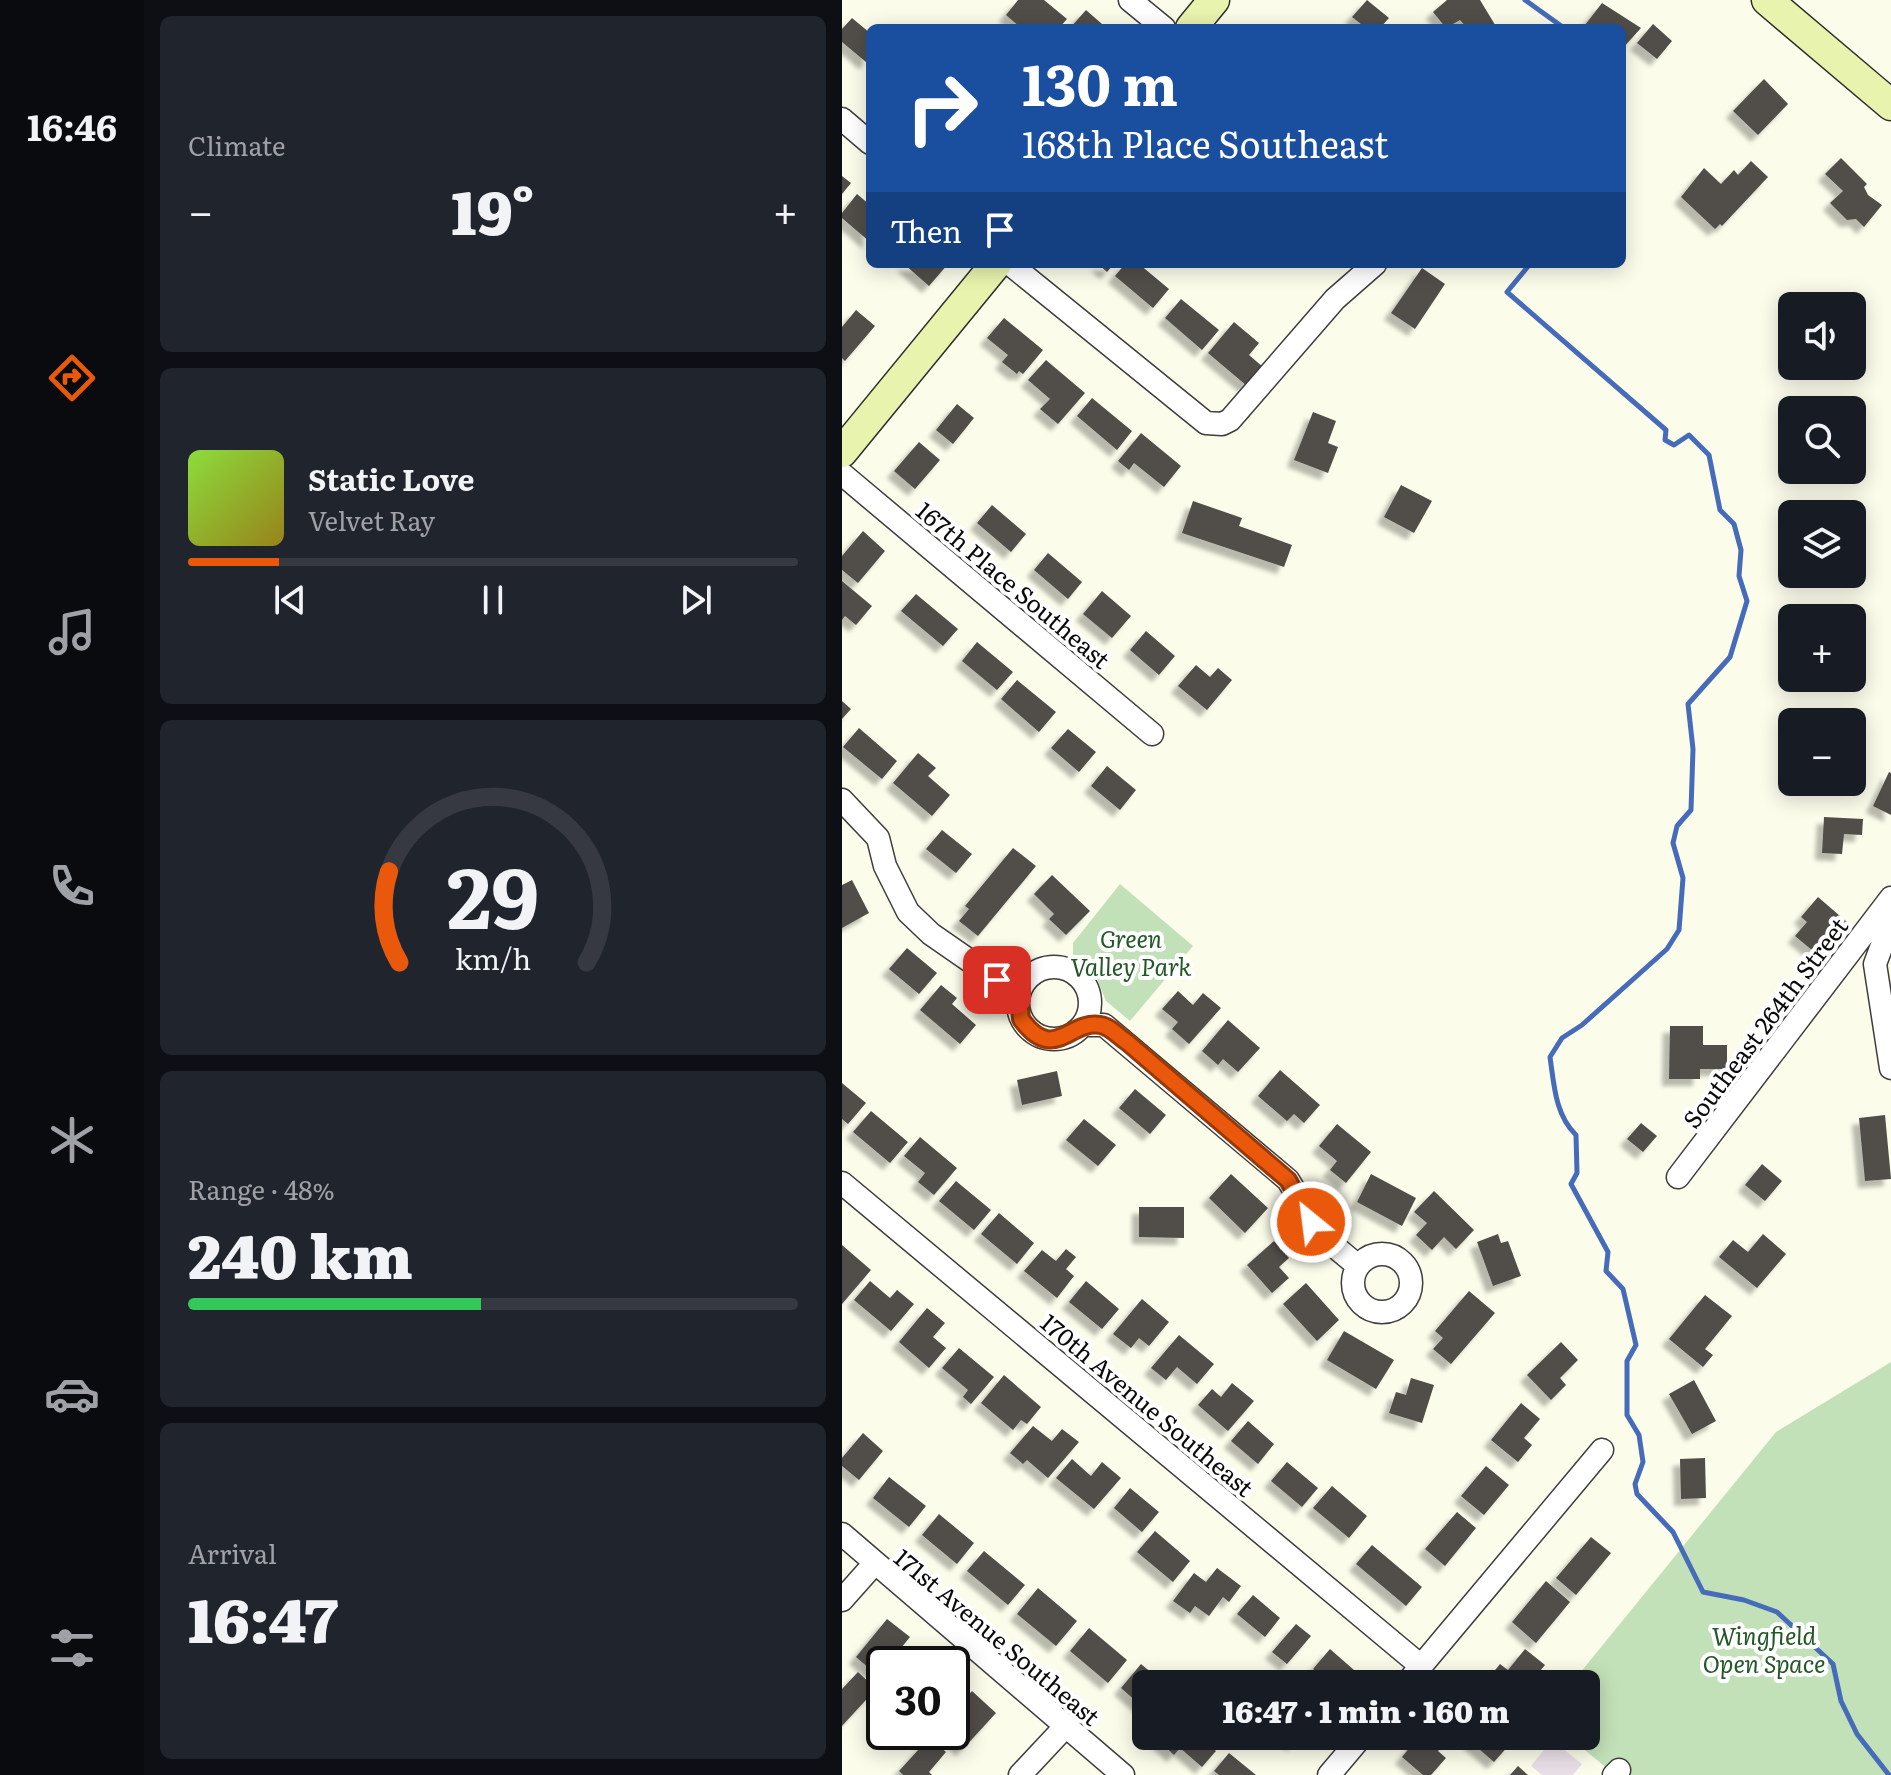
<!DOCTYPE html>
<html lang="en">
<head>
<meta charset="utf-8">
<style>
  body { margin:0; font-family:Literata,serif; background:#20242c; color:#f1f3f6; height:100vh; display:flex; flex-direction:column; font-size:30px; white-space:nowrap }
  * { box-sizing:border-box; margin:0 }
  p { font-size:26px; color:#9ea1a6 }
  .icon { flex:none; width:44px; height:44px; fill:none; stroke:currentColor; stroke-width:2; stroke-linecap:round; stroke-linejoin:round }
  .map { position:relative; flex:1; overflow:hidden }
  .sheet { display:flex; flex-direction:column; gap:16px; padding:16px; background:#0d0f14; width:698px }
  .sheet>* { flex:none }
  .top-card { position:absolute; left:24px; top:24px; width:760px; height:244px; border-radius:12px; box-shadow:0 4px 20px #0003; background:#1a4fa0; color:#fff; overflow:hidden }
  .tools { position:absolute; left:936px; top:292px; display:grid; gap:16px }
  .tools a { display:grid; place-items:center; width:88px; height:88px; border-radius:12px; background:#171b24; box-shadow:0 4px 20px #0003; font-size:40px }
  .speed { position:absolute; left:24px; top:1646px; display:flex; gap:16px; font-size:40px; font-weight:700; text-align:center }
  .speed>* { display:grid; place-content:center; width:104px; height:104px; border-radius:50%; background:#171b24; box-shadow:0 4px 20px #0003; line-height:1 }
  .speed .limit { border:4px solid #111; border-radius:12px; background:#fff; color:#111 }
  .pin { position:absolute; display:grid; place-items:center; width:68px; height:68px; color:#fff; margin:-34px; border-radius:16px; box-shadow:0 4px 12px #0006 }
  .me { position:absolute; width:88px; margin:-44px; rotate:331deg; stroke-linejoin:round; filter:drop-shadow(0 0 6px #0008) }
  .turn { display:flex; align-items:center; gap:28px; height:168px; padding:0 24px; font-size:36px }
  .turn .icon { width:104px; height:104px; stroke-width:2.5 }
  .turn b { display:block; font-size:56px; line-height:68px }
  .then { display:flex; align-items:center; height:76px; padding:0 24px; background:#0003; gap:16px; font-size:30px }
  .big { font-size:60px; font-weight:800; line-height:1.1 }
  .sheet .widget { flex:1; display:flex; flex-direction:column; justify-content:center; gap:12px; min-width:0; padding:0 28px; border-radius:12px; background:#20242c }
  .sheet .dial { align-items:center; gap:0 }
  .dial svg { height:208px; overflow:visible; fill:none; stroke:#363941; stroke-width:7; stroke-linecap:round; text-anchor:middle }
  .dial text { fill:#f1f3f6; stroke:none }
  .song { display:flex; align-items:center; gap:24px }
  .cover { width:96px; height:96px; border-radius:12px; background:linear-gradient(135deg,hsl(90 70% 55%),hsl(50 70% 35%)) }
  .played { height:8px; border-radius:4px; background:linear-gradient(90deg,#ea580c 15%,#363941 15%) }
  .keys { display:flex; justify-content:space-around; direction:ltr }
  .heat { display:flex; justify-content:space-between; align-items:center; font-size:44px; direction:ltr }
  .charge { height:12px; border-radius:6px; background:linear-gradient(90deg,#34c759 48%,#363941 0) }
  .trip { position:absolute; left:290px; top:1670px; width:468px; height:80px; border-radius:12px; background:#171b24; box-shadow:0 4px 20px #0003; font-weight:800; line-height:80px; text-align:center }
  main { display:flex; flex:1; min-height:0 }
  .tab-bar { display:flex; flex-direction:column; width:144px; justify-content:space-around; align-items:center; background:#090b0e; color:#9ea1a6 }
  .tab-bar .icon { width:56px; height:56px }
  .tab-bar .active { color:#ea580c }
  .tab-bar b { font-size:36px; color:#f1f3f6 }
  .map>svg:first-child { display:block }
  .industrial { fill:#e8dfe6 }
  .green { fill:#c3e1b9 }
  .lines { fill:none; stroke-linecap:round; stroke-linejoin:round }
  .stream { stroke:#466cb9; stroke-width:5 }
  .building { fill:#514e48; filter:url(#shadow) }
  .street-casing { stroke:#3d3d3d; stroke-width:25 }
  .secondary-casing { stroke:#2c2c2c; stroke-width:33 }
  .street { stroke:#fff; stroke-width:22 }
  .secondary { stroke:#e8f3ad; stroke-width:30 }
  .route-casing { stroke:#983908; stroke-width:20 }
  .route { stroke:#ea580c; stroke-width:14 }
  .labels { text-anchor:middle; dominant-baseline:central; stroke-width:8; stroke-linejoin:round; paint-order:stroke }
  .street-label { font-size:24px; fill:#0a0a0a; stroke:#fff }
  .park-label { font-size:24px; font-style:italic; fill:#245727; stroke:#fff }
</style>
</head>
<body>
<main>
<nav class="tab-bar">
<b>16:46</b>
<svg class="icon active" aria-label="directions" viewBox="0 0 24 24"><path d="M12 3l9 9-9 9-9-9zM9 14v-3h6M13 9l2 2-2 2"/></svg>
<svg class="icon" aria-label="music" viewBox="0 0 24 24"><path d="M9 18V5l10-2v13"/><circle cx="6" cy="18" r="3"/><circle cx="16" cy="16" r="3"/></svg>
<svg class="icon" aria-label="phone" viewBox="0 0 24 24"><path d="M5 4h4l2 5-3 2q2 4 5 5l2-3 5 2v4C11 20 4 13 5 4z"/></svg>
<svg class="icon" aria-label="climate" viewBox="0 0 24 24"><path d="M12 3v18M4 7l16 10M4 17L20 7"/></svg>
<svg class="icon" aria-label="car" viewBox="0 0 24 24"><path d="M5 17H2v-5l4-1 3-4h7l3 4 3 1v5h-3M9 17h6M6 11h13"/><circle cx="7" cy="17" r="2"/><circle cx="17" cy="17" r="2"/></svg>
<svg class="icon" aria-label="filters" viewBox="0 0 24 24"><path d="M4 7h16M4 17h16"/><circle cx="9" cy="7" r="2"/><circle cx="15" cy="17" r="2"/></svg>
</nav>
<section class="sheet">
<div class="widget"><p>Climate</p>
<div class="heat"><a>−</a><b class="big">19°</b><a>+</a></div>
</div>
<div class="widget">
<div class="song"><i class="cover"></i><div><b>Static Love</b><p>Velvet Ray</p></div></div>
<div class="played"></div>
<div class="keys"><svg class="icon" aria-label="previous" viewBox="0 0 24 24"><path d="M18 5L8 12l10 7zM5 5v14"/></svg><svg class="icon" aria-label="pause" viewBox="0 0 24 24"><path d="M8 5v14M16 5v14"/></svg><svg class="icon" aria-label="next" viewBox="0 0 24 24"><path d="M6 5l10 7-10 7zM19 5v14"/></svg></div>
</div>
<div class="widget dial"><svg viewBox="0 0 100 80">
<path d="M14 69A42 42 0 1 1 86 69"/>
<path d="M14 69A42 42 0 0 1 10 34" stroke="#ea580c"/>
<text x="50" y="56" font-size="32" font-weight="700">29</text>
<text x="50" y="72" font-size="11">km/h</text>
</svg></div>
<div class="widget"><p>Range · 48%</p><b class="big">240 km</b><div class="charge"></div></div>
<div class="widget"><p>Arrival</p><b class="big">16:47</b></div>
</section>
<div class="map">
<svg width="1049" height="1775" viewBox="0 0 1049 1775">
  <defs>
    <filter id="shadow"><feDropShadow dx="-7" dy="7" stdDeviation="2" flood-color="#0004"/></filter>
  </defs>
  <rect width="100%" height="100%" fill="#fbfcea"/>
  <path class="industrial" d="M710,1740L740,1764L731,1775H700L689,1766Z"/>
  <path class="green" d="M278,884L351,946L288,1021L264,1001L253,974L231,954V943Z
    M1049,1362V1775H773L726,1736H744V1684H729L934,1432Z"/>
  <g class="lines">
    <path class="stream" d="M683,0L722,28
      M688,264L665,292L824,430L823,440L832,445L847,435L867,455L878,510L892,524L899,550L897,576L905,601L888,657L846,704L851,749L849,810L835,826L831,843L841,878L837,930L825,949L740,1025L720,1038L708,1057C712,1084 713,1115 734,1135L735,1173L729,1184L766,1252L764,1271L781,1289L794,1345L785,1361V1415L797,1435L801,1462L793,1484L795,1494L831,1532L861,1592L902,1600L935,1612L991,1664L999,1701L1015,1734L1047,1775"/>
  </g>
  <path class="building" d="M176,0H202L225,19L217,28H179L164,15Z
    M525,0L547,18L538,28H524L510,17Z
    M605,0H638L655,28H625L618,20L604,28L591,12Z
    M760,3L799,28L780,49V28L743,25Z
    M244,10L260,24L257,28H228Z
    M10,18L28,33V58L24,62L0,42V29Z
    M811,24L830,41L815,59L795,43Z
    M922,79L946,104L916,135L891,111Z
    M999,158L1025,184L1022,187L1026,195L1040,205L1022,227L1014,219L1005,220L988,203L1001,191L983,174Z
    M909,161L926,177L880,226L878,224L873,229L839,197L862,168L879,184L892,170L896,175Z
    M0,176L9,183L0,194Z
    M15,194L28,205V242L0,218V213Z
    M62,264H106L87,286Z
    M256,264H272L265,272Z
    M283,264H297L327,289L311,308L273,276Z
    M580,268L603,284L573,329L549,313Z
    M339,299L377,330L360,350L323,318Z
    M14,310L33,326L3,361L0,358V327Z
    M162,318L201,350L181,374L177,371L175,374L160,362L166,355L145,338Z
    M392,322L417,343L407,355L421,367L405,386L366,353Z
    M204,360L243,393L216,424L198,409L208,399L186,380Z
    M250,398L290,431L275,450L235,416Z
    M115,404L132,418L111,444L94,430Z
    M471,412L494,421L486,443L496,447L486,473L452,460Z
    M299,433L339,466L322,487L292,463L287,470L276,461Z
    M77,442L98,460L73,489L52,471Z
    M559,485L590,501L572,533L542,517Z
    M351,501L400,518L397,526L450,545L442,567L340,533Z
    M150,505L184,534L169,552L135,523Z
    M21,531L43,551L16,583L0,570V556Z
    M206,553L240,582L226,599L192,570Z
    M0,581L30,606L14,625L3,616L0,620Z
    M260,591L289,616L270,638L241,614Z
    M74,594L116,629L101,646L59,611Z
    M304,631L333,656L317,675L288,650Z
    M135,642L171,672L155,690L120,661Z
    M354,665L368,677L376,668L390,680L365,710L336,686Z
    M175,680L214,712L197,732L159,699Z
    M0,701L9,709L0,719Z
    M17,728L55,761L40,779L1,747Z
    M226,729L254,752L237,772L209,748Z
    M76,753L94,768L86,776L108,795L90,816L51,783Z
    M265,766L294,790L278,810L249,786Z
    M1047,772L1049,773V815L1031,806Z
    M982,817L1021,819L1020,835L1002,834L1000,854L980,853Z
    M100,830L130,854L114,873L84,849Z
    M171,848L194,866L136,936L117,921L127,909L123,906Z
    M210,875L248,911L224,935L207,919L212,914L192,894Z
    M10,880L27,913L0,928V885Z
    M976,897L1005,922L977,956L953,936L965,922L959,917Z
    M65,948L95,973L77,994L47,969Z
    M99,985L115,998L110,1004L134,1025L118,1044L78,1010Z
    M336,991L351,1005L361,993L379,1008L347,1044L330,1029L336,1022L320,1009Z
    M386,1020L418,1048L396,1072L381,1059L376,1065L360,1051Z
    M828,1026H861V1045H885V1069H858V1079H827Z
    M438,1070L478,1105L462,1123L452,1114L445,1121L416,1096Z
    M215,1071L220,1096L180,1105L175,1080Z
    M0,1083L24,1103L6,1124L0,1119Z
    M293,1089L324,1115L308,1134L277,1108Z
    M29,1111L66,1142L48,1163L11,1132Z
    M1043,1115L1049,1179L1023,1181L1017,1118Z
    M242,1119L274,1145L256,1166L224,1140Z
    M799,1123L815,1136L801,1152L785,1139Z
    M495,1124L529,1152L504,1183L488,1170L495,1161L477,1146Z
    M78,1137L115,1168L92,1195L76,1182L83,1173L62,1156Z
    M920,1164L940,1181L923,1201L903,1185Z
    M389,1174L426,1208L403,1233L367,1198Z
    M529,1174L574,1198L560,1226L515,1202Z
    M114,1181L149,1210L132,1230L97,1201Z
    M592,1191L632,1230L614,1249L602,1237L590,1250L574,1235L585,1223L572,1212Z
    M297,1207H342V1238L297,1237Z
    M157,1213L192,1243L175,1264L139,1234Z
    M656,1234L659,1243L666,1241L679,1276L651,1286L635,1242Z
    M921,1234L944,1254L915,1288L877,1257L891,1240L906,1252Z
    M432,1241L447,1258L437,1267L447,1278L430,1293L405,1265Z
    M0,1245L29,1270L0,1304Z
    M224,1249L234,1257L224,1269L232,1276L215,1298L182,1271L200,1250L214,1261Z
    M28,1281L48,1298L55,1290L72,1304L49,1331L12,1300Z
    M244,1281L277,1309L260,1329L227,1302Z
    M464,1283L497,1320L475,1341L441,1304Z
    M627,1291L653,1313L609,1364L591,1349L601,1338L593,1331Z
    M863,1295L890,1316L863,1349L871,1355L861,1367L827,1339Z
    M300,1299L327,1322L307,1346L297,1338L289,1348L271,1334Z
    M85,1308L103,1323L91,1337L104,1348L87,1368L57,1342Z
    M502,1331L552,1360L534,1389L485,1360Z
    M337,1335L372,1364L355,1384L335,1367L324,1380L309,1368Z
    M719,1342L736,1360L718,1378L724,1385L709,1400L685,1375Z
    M117,1348L152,1377L129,1404L121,1397L126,1390L100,1368Z
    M162,1375L199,1407L185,1424L179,1420L171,1430L139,1403Z
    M569,1378L592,1385L580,1423L547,1413L554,1392L564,1395Z
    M852,1380L874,1421L850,1434L827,1394Z
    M390,1383L412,1401L386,1431L356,1405L370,1389L379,1397Z
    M679,1403L698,1419L682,1438L690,1445L676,1462L649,1440Z
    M406,1421L432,1444L416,1464L389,1441Z
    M191,1426L210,1441L220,1429L237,1442L206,1478L185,1460L181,1464L168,1453Z
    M21,1433L41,1451L17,1480L0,1466V1458Z
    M863,1458L864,1498L839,1499L838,1459Z
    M230,1459L249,1476L260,1462L279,1478L252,1509L214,1478Z
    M445,1462L476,1488L460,1507L429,1481Z
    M644,1466L667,1485L642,1515L619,1496Z
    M47,1477L84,1506L67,1527L31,1498Z
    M490,1486L525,1516L507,1538L471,1508Z
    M288,1488L317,1512L300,1532L272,1508Z
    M615,1512L634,1528L603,1566L583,1549Z
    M97,1514L132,1543L115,1564L80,1535Z
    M313,1531L348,1561L331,1582L295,1552Z
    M749,1537L769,1553L734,1595L714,1578Z
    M530,1545L580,1587L564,1606L514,1564Z
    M142,1551L183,1585L166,1605L125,1571Z
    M375,1568L399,1586L387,1602L381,1597L367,1616L353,1606L348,1613L331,1601L352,1573L364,1582Z
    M704,1581L728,1602L694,1643L670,1622Z
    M196,1588L235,1621L214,1646L175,1614Z
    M411,1595L438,1618L423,1637L395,1614Z
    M45,1619L68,1637L46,1664H42L36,1676L14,1657Z
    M454,1624L469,1636L445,1664L430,1652Z
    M247,1628L285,1660L266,1683L228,1651Z
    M488,1649L512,1670L503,1681L506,1684H470L478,1675L471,1669Z
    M683,1649L703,1665L687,1684H650L645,1680L658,1664L666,1670Z
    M299,1664L323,1684H304V1710L279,1688Z
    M16,1672L34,1689L0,1726V1689Z
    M130,1691L154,1713L121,1749L102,1732H110V1713Z
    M321,1736H367L363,1741L374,1751L360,1767L338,1748L332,1755L317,1741Z
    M442,1736H458L452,1744Z
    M577,1736L606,1739L596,1751L604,1758L589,1775H581L560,1757Z
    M622,1736H658L668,1744L652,1762Z
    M88,1737L104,1752L87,1772L90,1775H61L57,1771Z
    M387,1753L414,1775H377L372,1771Z
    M676,1766L686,1775H668Z"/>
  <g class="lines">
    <g class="street-casing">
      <path id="street" d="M288,0L322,28
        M0,119L28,143
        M168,264L364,423L380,424L388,420L493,299L533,264
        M0,474L310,734
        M0,800L36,838L43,866L66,912L89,934L177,995
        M1049,921L1033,964L1049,1068
        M176 1003a36 36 0 1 1 72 0a36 36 0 1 1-72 0Z
        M241,1025H262L446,1180L480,1236L516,1266
        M836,1177L1049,898
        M0,1183L579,1666
        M511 1283a29 29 0 1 1 58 0a29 29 0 1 1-58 0Z
        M0,1534L281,1775
        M0,1600L32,1564
        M564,1684L760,1450
        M178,1775L222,1728
        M487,1775L520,1736
        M772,1775L777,1770"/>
    </g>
    <g class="secondary-casing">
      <path id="secondary" d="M925,0L1049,105
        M349,28L372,0
        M0,452L154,264"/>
    </g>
    <use href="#street" class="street"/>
    <use href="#secondary" class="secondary"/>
  </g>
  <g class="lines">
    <g class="route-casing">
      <path id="route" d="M155,980L177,995L179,1019C212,1064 227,1020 258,1025C268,1026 277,1037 285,1042L446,1180L469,1222"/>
    </g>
    <use href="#route" class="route"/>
  </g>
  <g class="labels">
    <g class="street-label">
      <text transform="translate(172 584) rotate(40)">167th Place Southeast</text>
      <text transform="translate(922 1022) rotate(-53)">Southeast 264th Street</text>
      <text transform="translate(306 1404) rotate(40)">170th Avenue Southeast</text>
      <text transform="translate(156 1636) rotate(40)">171st Avenue Southeast</text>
    </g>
    <g class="park-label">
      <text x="289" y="937">Green<tspan x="289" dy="28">Valley Park</tspan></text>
      <text x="922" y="1634">Wingfield<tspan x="922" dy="28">Open Space</tspan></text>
    </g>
  </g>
</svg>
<div class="tools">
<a><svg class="icon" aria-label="sound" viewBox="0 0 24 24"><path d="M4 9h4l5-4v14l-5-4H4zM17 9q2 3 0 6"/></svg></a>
<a><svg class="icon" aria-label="search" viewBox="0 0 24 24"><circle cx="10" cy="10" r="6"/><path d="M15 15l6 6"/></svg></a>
<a><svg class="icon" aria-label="layers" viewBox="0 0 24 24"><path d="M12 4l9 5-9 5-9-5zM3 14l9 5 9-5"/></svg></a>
<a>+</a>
<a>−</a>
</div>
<div class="speed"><div class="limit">30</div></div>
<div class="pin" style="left:155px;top:980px;background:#d93025"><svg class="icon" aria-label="arrive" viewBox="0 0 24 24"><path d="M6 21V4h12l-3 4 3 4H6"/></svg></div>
<svg class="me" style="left:469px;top:1222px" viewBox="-20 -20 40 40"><circle r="17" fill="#ea580c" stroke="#fff" stroke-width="3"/><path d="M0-11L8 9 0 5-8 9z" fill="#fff"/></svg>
<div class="trip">16:47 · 1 min · 160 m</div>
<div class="top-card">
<div class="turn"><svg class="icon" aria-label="right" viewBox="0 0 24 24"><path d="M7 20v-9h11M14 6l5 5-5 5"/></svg><div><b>130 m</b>168th Place Southeast</div></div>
<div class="then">Then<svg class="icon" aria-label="arrive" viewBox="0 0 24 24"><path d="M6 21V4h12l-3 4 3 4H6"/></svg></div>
</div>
</div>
</main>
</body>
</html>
